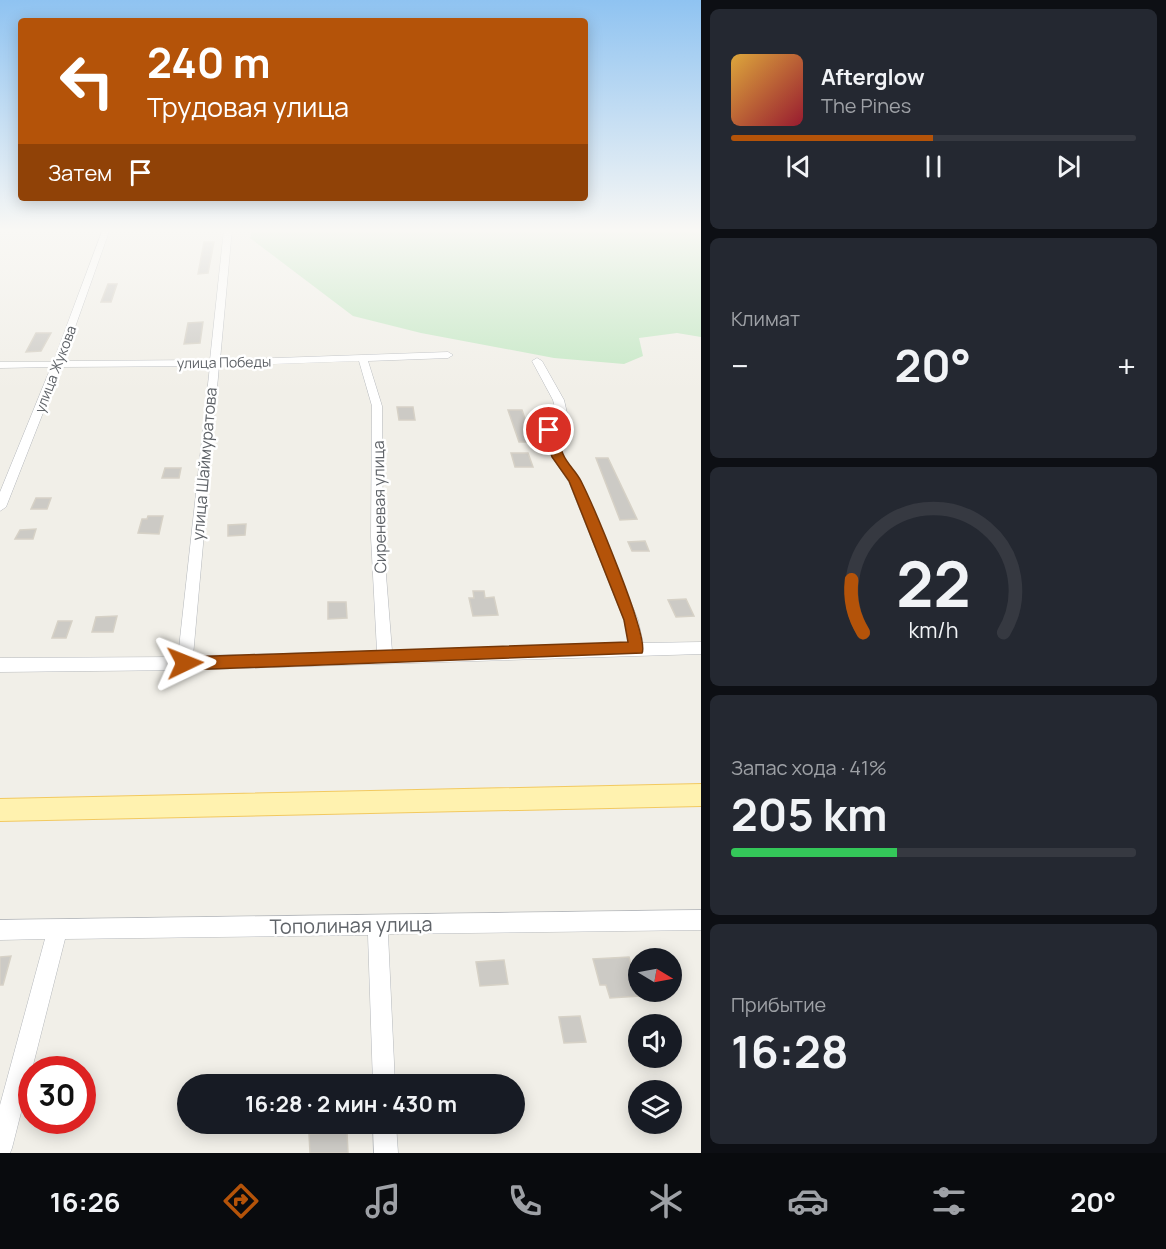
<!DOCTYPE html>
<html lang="ru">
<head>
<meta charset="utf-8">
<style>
  body { margin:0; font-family:Manrope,sans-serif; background:#242831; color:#f1f3f6; height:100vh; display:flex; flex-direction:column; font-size:22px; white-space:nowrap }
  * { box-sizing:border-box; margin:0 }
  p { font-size:20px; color:#9ea1a6 }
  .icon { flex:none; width:33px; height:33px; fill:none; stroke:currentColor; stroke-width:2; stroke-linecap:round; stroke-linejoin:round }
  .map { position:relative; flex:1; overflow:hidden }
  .details { display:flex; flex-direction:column; gap:9px; padding:9px; background:#0d0f14; width:465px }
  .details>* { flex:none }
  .top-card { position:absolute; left:18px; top:18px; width:570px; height:183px; border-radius:6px; box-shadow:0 3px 15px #0003; background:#b45309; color:#fff; overflow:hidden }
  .needle { width:39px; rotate:100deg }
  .tools { position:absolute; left:628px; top:948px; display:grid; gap:12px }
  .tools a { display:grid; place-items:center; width:54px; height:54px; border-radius:50%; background:#171b24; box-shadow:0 3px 15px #0003; font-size:30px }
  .speed { position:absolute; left:18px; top:1056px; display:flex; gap:12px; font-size:30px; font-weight:700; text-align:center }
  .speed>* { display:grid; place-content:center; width:78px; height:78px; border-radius:50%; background:#171b24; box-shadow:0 3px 15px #0003; line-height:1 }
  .speed .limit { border:9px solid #d22; background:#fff; color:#111 }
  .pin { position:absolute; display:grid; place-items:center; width:51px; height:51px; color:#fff; margin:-26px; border:3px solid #fff; border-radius:50%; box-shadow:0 2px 6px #0007 }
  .me { position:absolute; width:66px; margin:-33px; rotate:88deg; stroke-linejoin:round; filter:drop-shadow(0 0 4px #0008) }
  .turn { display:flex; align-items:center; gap:21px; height:126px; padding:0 30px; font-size:27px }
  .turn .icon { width:78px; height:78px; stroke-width:2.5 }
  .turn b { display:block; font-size:42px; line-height:51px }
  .then { display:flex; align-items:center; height:57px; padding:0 30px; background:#0003; gap:12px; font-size:22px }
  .big { font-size:45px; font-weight:700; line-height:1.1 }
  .details .widget { flex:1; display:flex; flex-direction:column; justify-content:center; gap:9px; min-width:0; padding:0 21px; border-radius:9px; background:#242831 }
  .details .dial { align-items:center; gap:0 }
  .dial svg { height:156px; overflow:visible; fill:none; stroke:#363941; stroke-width:7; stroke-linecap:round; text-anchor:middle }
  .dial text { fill:#f1f3f6; stroke:none }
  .song { display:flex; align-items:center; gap:18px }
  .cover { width:72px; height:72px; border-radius:9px; background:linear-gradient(135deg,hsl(40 70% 55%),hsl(350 70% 35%)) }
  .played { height:6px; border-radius:3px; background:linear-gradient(90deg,#b45309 50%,#363941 50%) }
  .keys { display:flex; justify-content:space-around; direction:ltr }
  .heat { display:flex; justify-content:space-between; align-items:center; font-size:33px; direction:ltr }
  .charge { height:9px; border-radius:4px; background:linear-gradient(90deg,#34c759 41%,#363941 0) }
  .trip { position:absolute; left:177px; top:1074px; width:348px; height:60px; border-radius:30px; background:#171b24; box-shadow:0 3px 15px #0003; font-weight:700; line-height:60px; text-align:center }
  .tabs { display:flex; height:96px; justify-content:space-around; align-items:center; background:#090b0e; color:#9ea1a6 }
  .tabs .icon { width:42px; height:42px }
  .tabs .selected { color:#b45309 }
  .tabs b { font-size:27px; color:#f1f3f6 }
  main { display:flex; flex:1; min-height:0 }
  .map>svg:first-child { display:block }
  .green { fill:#c5e8c5 }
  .building { fill:#cccac5; stroke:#d6d1c6; stroke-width:1.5 }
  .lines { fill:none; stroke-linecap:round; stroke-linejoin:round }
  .minor-casing { stroke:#b5b8bc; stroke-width:1 }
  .major-casing { stroke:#f2c960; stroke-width:2 }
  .minor { fill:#fff; fill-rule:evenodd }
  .major { fill:#fff2af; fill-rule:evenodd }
  .route { fill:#b45309; stroke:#753606; stroke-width:1.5 }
  .labels { text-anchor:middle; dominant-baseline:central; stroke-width:5; stroke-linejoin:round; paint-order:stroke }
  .far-street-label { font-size:14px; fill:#5f6368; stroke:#fff }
  .street-label { font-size:16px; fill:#5f6368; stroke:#fff }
  .near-street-label { font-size:20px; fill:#5f6368; stroke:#fff }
</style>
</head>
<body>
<main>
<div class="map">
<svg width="701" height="1153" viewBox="0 0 701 1153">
  <rect width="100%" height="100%" fill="#f1efe8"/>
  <path class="green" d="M253,229H701V337L677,333L639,338L643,356L624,364L554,358L421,333L353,316L250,238Z"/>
  <path class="building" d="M204,242H214L208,273L198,274Z
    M108,284H117L111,302H101Z
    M203,322L200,343L184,344L188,323Z
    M36,333H51L41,351L26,352Z
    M397,407H413L415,420H399Z
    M508,410H522L533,442H519Z
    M511,453H528L533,467H515Z
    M596,458H608L637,519L620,520Z
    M165,468H181L179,478H162Z
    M36,498H51L47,509H31Z
    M148,516H163L159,534L138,533L142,519H147Z
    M246,524L245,535L228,536V525Z
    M36,529L33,539H15L20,530Z
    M645,541L649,551H632L628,542Z
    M473,591H484L485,598L494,597L498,615L473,616L469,598H474Z
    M686,599L694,616L676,617L668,600Z
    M328,602H346L347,618L328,619Z
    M117,616L113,632H92L96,617Z
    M58,621H72L66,638H52Z
    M11,956L3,985H0V957Z
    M629,957L640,996L610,998L606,985H600L593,959Z
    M504,960L508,984L480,986L476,962Z
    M580,1016L586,1042L564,1043L559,1017Z
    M347,1132L348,1153H310L309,1134Z"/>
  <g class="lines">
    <g class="minor-casing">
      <path id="minor" d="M103,229H110L63,361L210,360L224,229H232L220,360L448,352L453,355L448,358L368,361L382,406L383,537L392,651L629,644L624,620L569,482L552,457L544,430L545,428L559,424L553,400L532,361L537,358L542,361L564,400L570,426L555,432L563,456L581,481L638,620L643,643L701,642V654L185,670L0,672V658L178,657L210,366L61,367L6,507L0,511V492L51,367L0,368V362H53ZM359,361L372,406L371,537L377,651L193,656L219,366Z
        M701,910V930L388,934L395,1084H373L368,935L65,939L12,1148L10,1153H0V1105L45,939L0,940V920Z
        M373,1124H396L398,1153H374Z"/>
    </g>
    <g class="major-casing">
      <path id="major" d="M701,784V806L0,821V799Z"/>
    </g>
    <use href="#minor" class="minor"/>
    <use href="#major" class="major"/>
  </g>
  <linearGradient id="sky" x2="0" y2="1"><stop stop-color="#8fc3f1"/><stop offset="0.59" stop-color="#f9f8f5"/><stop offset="1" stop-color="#f9f8f5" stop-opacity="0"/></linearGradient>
  <rect width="701" height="391" fill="url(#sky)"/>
  <path class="route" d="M549,427C558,430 559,446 563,454C567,464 576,471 581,481C592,503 650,638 642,653L185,670L180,668L177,663L180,659L185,657L628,642L624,620L569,481L552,457L543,430Z"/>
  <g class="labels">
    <g class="far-street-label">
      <text transform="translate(224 362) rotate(-1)">улица Победы</text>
      <text transform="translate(55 369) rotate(-69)">улица Жукова</text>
    </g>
    <g class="street-label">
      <text transform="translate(204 464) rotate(-85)">улица Шаймуратова</text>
      <text transform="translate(379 507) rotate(-91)">Сиреневая улица</text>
    </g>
    <g class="near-street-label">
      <text transform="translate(351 925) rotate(-1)">Тополиная улица</text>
    </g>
  </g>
</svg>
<div class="tools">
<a><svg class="needle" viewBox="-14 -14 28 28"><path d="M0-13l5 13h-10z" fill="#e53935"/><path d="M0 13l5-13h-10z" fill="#9ea1a6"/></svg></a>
<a><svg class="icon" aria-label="sound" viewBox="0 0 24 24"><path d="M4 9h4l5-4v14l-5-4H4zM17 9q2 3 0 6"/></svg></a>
<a><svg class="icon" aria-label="layers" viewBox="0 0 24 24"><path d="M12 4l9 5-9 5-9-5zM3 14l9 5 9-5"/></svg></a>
</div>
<div class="speed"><div class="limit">30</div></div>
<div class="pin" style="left:549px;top:430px;background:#d93025"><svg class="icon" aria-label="arrive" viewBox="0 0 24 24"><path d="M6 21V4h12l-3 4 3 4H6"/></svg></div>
<svg class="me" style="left:185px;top:663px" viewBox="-20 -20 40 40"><path d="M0-17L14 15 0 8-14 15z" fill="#b45309" stroke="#fff" stroke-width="4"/></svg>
<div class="trip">16:28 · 2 мин · 430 m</div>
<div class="top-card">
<div class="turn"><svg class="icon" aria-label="left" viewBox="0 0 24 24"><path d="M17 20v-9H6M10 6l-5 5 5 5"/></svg><div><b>240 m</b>Трудовая улица</div></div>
<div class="then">Затем<svg class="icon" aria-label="arrive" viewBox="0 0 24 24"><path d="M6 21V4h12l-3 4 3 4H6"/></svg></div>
</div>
</div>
<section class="details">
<div class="widget">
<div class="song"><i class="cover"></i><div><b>Afterglow</b><p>The Pines</p></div></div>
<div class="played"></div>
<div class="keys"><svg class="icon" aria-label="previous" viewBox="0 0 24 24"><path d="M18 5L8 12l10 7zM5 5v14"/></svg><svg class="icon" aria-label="pause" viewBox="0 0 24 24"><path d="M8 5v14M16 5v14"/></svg><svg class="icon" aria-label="next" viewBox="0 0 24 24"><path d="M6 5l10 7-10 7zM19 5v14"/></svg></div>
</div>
<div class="widget"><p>Климат</p>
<div class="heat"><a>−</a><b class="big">20°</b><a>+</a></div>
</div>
<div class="widget dial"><svg viewBox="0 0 100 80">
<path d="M14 69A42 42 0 1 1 86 69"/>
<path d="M14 69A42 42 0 0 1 8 42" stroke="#b45309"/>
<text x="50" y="56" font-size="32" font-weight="700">22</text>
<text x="50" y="72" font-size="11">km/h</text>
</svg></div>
<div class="widget"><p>Запас хода · 41%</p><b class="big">205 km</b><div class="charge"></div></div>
<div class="widget"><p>Прибытие</p><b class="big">16:28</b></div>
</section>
</main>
<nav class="tabs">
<b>16:26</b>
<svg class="icon selected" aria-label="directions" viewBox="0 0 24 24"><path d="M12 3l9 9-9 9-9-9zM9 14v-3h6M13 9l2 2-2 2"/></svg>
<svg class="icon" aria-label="music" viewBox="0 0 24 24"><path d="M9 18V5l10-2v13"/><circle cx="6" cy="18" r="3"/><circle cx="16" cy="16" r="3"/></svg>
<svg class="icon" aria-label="phone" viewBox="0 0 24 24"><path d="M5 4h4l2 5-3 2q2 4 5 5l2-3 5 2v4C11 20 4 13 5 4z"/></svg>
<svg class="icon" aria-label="climate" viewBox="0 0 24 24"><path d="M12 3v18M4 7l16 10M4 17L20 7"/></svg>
<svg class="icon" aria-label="car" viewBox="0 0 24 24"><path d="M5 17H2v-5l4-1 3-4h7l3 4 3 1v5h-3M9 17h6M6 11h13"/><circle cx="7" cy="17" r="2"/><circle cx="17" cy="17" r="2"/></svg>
<svg class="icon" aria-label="filters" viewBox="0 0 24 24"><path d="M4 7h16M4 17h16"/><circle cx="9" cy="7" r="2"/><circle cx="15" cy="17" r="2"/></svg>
<b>20°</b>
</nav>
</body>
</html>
